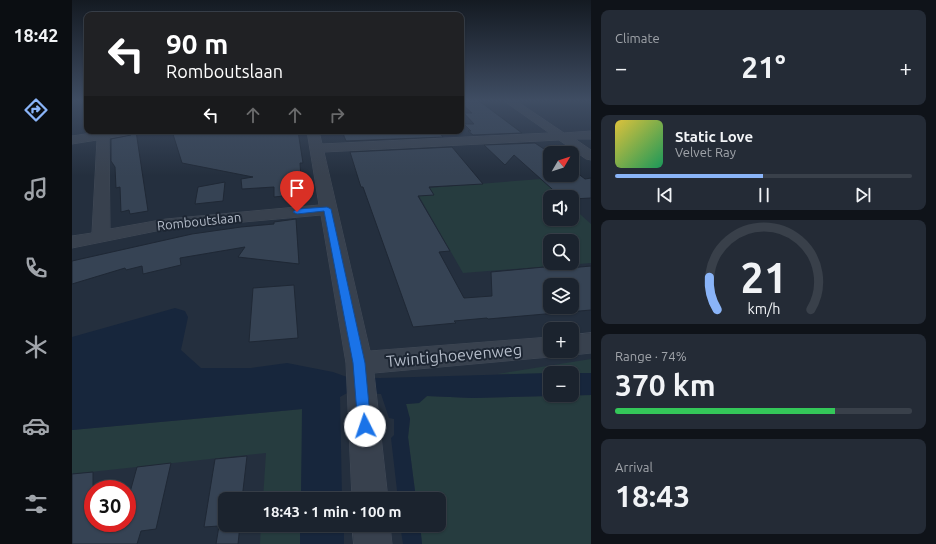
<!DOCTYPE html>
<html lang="en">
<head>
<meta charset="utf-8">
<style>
  body { margin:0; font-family:Ubuntu,sans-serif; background:#242b36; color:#f1f3f6; height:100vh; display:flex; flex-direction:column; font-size:15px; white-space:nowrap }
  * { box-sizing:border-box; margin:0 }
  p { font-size:13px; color:#a0a4aa }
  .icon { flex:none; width:22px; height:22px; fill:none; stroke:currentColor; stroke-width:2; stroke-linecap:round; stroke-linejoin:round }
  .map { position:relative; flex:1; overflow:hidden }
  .panel { display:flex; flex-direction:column; gap:10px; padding:10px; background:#0f1319; width:345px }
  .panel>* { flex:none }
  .top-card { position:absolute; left:12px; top:12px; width:380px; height:122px; border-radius:8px; box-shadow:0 1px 3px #0004,0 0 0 1px #39404a; background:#202124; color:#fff; overflow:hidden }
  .needle { width:26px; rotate:51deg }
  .buttons { position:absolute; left:471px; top:146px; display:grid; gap:8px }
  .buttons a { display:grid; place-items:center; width:36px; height:36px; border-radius:8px; background:#1b232e; box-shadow:0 1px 3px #0004,0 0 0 1px #39404a; font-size:20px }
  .speed { position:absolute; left:12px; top:480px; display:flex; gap:8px; font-size:20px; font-weight:700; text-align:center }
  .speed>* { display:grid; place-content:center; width:52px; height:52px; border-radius:50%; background:#1b232e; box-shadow:0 1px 3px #0004,0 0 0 1px #39404a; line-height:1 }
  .speed .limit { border:6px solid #d22; background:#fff; color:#111 }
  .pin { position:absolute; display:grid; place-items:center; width:34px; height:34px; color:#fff; margin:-41px -17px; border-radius:50% 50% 50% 0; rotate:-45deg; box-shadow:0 0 4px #0007 }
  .pin .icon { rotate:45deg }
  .me { position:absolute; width:44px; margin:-22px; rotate:356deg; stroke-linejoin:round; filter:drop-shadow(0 0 3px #0008) }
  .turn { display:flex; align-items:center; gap:14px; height:84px; padding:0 16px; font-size:18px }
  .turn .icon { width:52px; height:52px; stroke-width:2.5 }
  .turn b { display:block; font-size:28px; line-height:34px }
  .lanes { display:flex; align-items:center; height:38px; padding:0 16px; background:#0003; justify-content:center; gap:20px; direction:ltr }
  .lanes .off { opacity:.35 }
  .big { font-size:30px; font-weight:700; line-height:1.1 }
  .panel .widget { flex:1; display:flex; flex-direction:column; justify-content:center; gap:6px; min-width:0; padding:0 14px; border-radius:8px; background:#242b36 }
  .panel .dial { align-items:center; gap:0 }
  .dial svg { height:104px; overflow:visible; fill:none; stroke:#39404a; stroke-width:7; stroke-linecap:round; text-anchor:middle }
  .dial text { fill:#f1f3f6; stroke:none }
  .song { display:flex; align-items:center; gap:12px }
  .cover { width:48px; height:48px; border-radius:6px; background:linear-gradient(135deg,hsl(50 70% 55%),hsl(150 70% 35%)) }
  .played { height:4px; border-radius:2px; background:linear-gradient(90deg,#8ab4f8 50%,#39404a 50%) }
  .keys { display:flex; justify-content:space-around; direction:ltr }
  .heat { display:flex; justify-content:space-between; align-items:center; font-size:22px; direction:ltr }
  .charge { height:6px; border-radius:3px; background:linear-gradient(90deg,#34c759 74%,#39404a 0) }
  .trip { position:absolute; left:146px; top:492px; width:228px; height:40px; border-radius:8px; background:#1b232e; box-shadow:0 1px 3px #0004,0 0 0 1px #39404a; font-weight:700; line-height:40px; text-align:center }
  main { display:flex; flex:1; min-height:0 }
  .menu { display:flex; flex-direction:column; width:72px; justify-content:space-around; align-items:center; background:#0b0e12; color:#a0a4aa }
  .menu .icon { width:28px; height:28px }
  .menu .active { color:#8ab4f8 }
  .menu b { font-size:18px; color:#f1f3f6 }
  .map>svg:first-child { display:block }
  .green { fill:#263c3f; fill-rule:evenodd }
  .water { fill:#17263c }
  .building { fill:#364354; stroke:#1f2835; fill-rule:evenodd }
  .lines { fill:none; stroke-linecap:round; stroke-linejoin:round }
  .street-casing { stroke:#414a57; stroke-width:1 }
  .street { fill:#38414e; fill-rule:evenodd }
  .route { fill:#1a73e8; stroke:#114b97 }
  .labels { text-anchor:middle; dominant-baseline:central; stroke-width:4; stroke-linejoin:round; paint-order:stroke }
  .street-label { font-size:13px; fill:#b4bcc9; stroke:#1d2633 }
  .near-street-label { font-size:16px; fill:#b4bcc9; stroke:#1d2633 }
</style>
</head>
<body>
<main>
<nav class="menu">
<b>18:42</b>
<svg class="icon active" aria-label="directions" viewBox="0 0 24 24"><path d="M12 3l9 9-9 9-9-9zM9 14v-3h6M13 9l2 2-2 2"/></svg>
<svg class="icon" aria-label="music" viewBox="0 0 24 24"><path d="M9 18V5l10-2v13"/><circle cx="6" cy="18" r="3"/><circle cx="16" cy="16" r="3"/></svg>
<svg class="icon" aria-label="phone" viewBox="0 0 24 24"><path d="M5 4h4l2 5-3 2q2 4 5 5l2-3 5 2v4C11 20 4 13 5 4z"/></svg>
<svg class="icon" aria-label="climate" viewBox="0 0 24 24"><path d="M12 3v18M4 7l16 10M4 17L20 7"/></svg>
<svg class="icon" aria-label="car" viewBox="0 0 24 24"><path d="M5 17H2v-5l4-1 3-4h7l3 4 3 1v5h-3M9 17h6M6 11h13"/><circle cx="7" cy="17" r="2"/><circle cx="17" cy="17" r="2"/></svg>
<svg class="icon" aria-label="filters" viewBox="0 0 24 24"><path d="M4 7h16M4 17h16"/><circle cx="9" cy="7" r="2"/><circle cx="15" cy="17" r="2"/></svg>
</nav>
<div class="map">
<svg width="519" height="544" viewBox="0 0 519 544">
  <rect width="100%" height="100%" fill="#242f3e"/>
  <path class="green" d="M469,179L489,197H478V219H500V207L519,224V263L391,273L343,189ZM478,241H500V263H478Z
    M519,359V373L425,374Z
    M519,395V544H350L348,525H367V499H344L336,437L338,419L334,404L347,403L355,396L401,398Z
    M231,409L229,499H191L194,453L0,474V430Z
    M189,525H228V544H188Z"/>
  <path class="water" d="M103,308L113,311L116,317L109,350L129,368H179L215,363L261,372L275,377L308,378L478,373V395H500V373H479H519V395L401,398L355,396L347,403L334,404L338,419L336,437L344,499H326L319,438L322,435V419L317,418L309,394L277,392L268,397L270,499H229L230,409L0,430V337Z
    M228,525H272V544H228Z
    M328,525H348L350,544H331Z"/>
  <path class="building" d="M389,100H406L450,133L401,135L396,131H399L392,124H402L392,113H400L389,103Z
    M62,131H64L76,211L58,214L57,210L49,212L48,187L44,188L43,167L39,161V139L59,135Z
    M100,131H226L231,163H228L230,194L202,197V187L170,189L169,179L181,177L110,163Z
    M270,131H366L371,137L274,141Z
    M463,143L478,153V175H500V169L513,179L519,178V198L500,199V197H489L442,155L433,165L412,145Z
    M380,147L411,184L357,187L362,195L346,196L378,251L367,252L392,298L420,296L419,272L483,266L486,269L519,266V310L416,319L415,318L382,321L384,323L341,327L291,187H289L287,181L278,152ZM478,285H500V307H478Z
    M153,182L151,201L123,204L126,187Z
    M224,219L227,264L166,257L173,247L108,258L109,265L71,274L70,266L54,270L53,268L0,284V261L120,234L169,227L202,224V222Z
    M222,285L226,338L177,342L181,288Z
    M175,456L170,499H153V525H168L166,544H144L147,526L132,527L143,459Z
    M99,463L84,529L69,531L65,544H0V474L21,472V523H55V503L65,467Z"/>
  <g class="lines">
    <g class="street-casing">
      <path id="street" d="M431,100H443L492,133L519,131V139H503L519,150V160L514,159L487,140L252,152L298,351L478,337V351H489L487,354L478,357L302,373L316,499H280L274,363L249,215L94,229L0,248V236L20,233L25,140L0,144V136L33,131H61L59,134L37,138L38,229L94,219L247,205L235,131H247L250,144L477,133Z
        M519,333V353L500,355L491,352L490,351H500V335Z
        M280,525H318L320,544H282Z"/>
    </g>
    <use href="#street" class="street"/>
  </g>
  <linearGradient id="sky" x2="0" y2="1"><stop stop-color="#141a22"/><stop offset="0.57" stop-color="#3f4d63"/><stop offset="1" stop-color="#3f4d63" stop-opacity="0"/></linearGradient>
  <rect width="519" height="176" fill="url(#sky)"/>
  <path class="route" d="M255,207L259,209L293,363L299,426L297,430L293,432L288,430L286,426L281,363L252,211L225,214L221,212L225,209Z"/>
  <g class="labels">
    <g class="street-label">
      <text transform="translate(127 221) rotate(-6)">Romboutslaan</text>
    </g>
    <g class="near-street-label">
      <text transform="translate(382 355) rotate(-5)">Twintighoevenweg</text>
    </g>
  </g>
</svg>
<div class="buttons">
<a><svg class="needle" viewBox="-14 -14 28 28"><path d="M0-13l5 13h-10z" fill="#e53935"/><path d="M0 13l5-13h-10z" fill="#a0a4aa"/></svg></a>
<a><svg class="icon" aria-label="sound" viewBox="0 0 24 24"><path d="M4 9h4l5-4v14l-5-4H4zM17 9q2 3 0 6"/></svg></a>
<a><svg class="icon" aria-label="search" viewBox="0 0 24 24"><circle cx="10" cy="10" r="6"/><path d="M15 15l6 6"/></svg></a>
<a><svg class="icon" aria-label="layers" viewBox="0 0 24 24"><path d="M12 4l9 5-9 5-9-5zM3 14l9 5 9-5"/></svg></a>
<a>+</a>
<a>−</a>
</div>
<div class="speed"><div class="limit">30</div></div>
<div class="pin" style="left:225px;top:212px;background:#d93025"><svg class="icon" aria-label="arrive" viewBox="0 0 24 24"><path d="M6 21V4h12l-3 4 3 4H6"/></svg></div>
<svg class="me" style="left:293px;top:426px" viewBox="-20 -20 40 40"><circle r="19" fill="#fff"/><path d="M0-13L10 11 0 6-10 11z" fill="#1a73e8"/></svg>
<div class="trip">18:43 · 1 min · 100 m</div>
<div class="top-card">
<div class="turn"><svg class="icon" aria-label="left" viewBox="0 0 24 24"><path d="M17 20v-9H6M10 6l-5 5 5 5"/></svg><div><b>90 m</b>Romboutslaan</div></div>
<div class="lanes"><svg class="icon" aria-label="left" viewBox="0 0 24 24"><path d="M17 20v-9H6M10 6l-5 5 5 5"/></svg><svg class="icon off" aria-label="ahead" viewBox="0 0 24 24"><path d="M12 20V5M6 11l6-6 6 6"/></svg><svg class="icon off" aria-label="ahead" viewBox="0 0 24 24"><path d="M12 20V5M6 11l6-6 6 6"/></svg><svg class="icon off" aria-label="right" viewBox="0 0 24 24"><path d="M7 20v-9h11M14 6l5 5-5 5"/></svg></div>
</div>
</div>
<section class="panel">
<div class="widget"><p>Climate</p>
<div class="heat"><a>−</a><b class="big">21°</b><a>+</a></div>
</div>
<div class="widget">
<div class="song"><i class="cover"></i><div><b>Static Love</b><p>Velvet Ray</p></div></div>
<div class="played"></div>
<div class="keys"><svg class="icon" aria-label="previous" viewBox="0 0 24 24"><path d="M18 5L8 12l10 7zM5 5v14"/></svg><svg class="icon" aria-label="pause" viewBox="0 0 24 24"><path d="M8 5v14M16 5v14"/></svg><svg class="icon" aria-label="next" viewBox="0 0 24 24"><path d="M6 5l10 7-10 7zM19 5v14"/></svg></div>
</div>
<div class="widget dial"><svg viewBox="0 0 100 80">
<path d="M14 69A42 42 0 1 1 86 69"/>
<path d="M14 69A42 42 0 0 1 8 44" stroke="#8ab4f8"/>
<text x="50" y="56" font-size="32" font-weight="700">21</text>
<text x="50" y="72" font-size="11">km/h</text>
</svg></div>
<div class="widget"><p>Range · 74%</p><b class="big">370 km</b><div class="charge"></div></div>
<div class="widget"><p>Arrival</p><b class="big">18:43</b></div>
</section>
</main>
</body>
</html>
